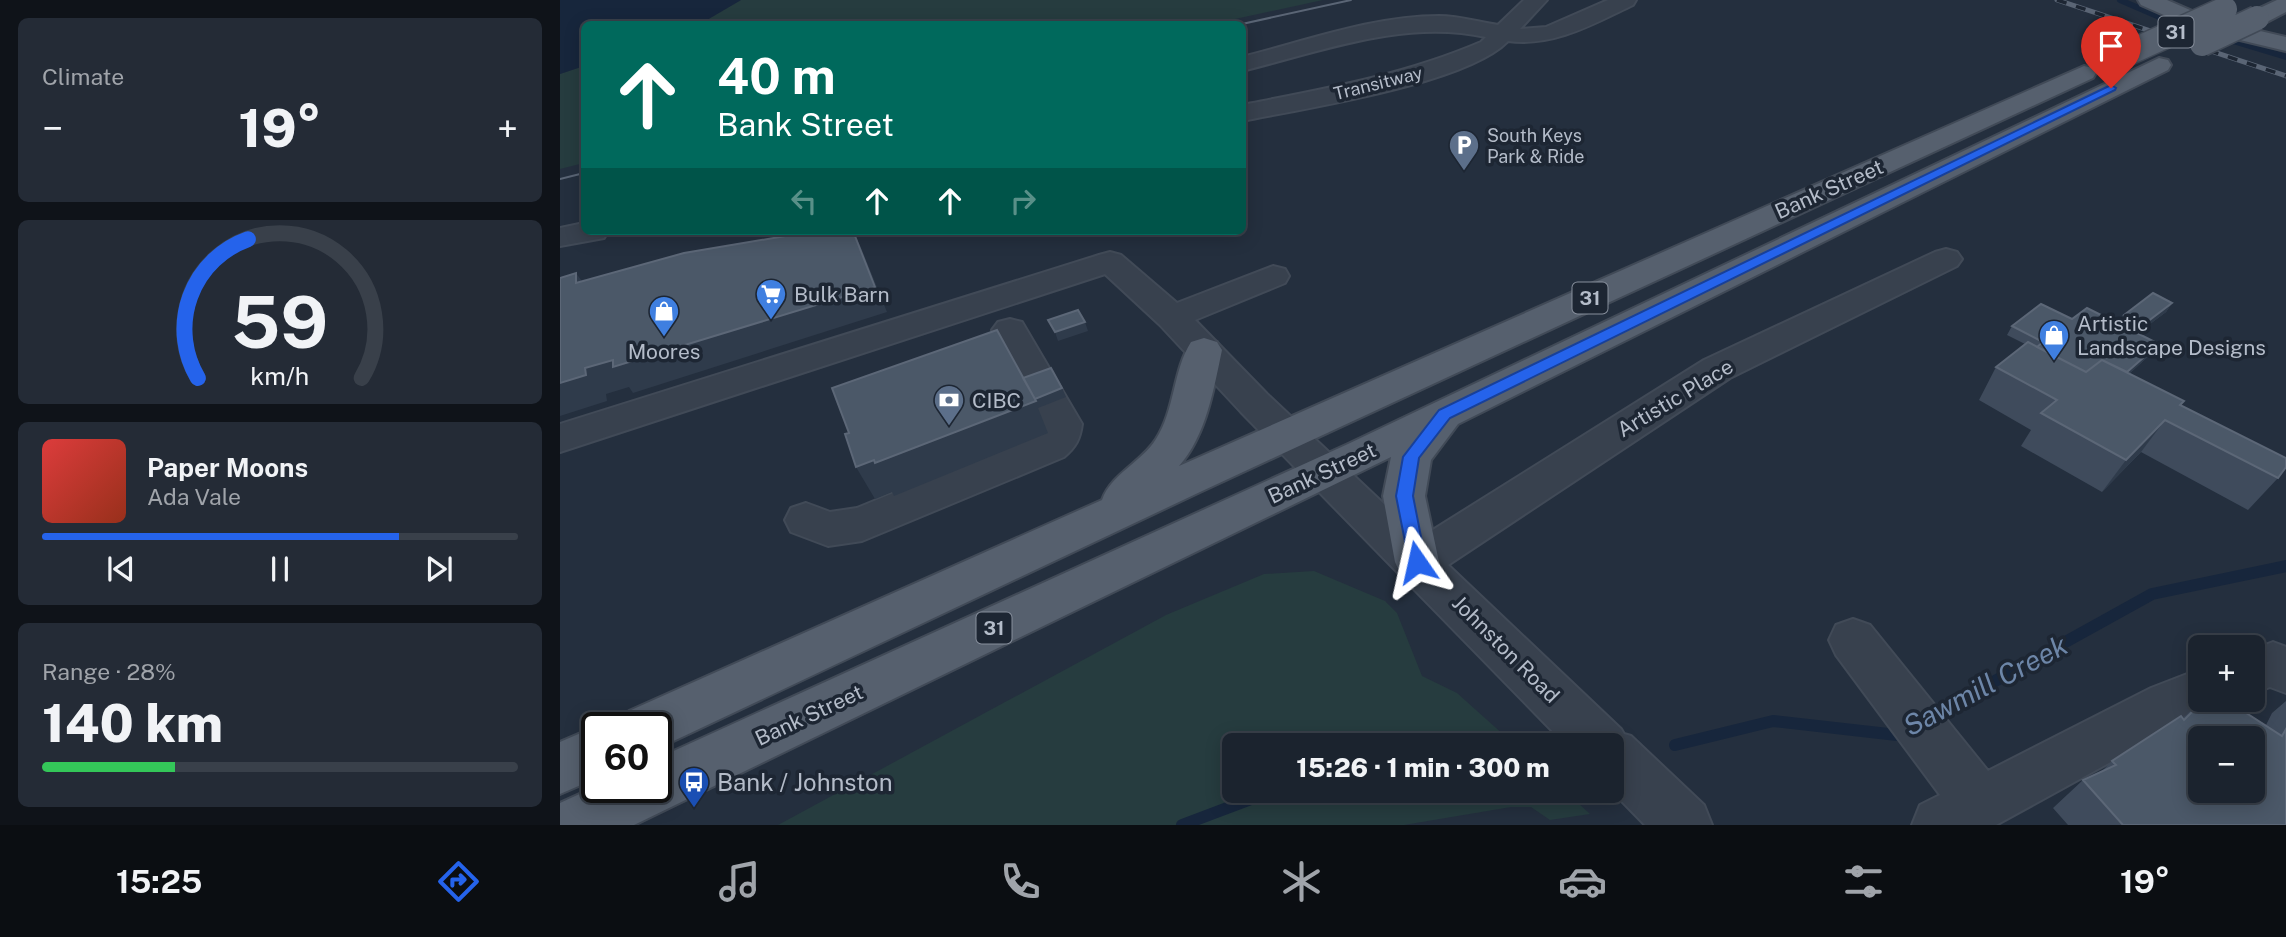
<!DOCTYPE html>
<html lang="en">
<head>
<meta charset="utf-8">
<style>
  body { margin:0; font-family:"Public Sans",sans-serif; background:#242b36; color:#f1f3f6; height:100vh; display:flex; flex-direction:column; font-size:26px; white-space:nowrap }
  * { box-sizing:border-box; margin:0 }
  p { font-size:23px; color:#a0a4aa }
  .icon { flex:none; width:38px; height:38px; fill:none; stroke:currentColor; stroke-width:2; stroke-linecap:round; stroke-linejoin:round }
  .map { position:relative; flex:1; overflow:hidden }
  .panel { display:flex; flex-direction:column; gap:18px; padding:18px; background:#0f1319; width:560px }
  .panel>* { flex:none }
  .banner { position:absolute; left:21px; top:21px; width:665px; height:214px; border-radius:10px; box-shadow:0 4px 18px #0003,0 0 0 2px #39404a; background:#00695c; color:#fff; overflow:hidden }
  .tools { position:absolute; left:1628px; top:635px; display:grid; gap:14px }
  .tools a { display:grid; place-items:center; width:77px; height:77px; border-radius:10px; background:#1b232e; box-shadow:0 4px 18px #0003,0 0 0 2px #39404a; font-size:35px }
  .speed { position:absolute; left:21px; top:712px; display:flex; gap:14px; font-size:35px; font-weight:700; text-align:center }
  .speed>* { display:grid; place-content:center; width:91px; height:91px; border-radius:50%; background:#1b232e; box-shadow:0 4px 18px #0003,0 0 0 2px #39404a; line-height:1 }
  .speed .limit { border:4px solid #111; border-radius:10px; background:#fff; color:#111 }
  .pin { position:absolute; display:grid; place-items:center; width:60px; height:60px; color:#fff; margin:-72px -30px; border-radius:50% 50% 50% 0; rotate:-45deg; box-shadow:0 0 7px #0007 }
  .pin .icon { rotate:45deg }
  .me { position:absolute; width:77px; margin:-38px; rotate:349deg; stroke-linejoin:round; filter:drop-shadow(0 0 5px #0008) }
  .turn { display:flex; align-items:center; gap:24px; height:147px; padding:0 21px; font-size:32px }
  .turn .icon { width:91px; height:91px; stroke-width:2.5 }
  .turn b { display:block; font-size:49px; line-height:60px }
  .lanes { display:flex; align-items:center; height:66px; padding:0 21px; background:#0003; justify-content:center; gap:35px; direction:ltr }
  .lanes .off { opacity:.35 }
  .big { font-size:52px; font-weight:800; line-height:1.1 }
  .panel .tile { flex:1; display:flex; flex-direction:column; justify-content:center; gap:10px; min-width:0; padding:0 24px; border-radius:10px; background:#242b36 }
  .panel .dial { align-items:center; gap:0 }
  .dial svg { height:182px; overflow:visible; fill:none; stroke:#39404a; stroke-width:7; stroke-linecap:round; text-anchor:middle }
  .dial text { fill:#f1f3f6; stroke:none }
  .song { display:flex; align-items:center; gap:21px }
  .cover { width:84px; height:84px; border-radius:10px; background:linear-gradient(135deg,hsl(0 70% 55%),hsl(10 70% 35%)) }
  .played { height:7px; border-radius:4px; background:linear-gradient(90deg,#2563eb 75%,#39404a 75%) }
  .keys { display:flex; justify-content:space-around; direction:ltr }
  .heat { display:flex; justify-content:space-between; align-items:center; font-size:38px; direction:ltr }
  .charge { height:10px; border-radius:5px; background:linear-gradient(90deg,#34c759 28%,#39404a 0) }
  .trip { position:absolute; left:662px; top:733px; width:402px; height:70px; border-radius:10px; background:#1b232e; box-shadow:0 4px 18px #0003,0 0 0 2px #39404a; font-weight:800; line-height:70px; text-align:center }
  .dock { display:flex; height:112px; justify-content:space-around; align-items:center; background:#0b0e12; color:#a0a4aa }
  .dock .icon { width:49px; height:49px }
  .dock .selected { color:#2563eb }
  .dock b { font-size:32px; color:#f1f3f6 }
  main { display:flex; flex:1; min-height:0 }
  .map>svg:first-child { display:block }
  .green { fill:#263c3f }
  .water { fill:#17263c }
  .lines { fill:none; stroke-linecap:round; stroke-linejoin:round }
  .stream-far1 { stroke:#17263c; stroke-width:6 }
  .stream { stroke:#17263c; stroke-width:12 }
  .minor-casing { stroke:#414a57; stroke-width:4 }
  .major-casing { stroke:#414a57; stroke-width:4 }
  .minor { fill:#38414e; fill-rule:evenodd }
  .major { fill:#56606e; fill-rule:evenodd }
  .tram { stroke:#5a6575; stroke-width:2 }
  .rail-casing { stroke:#5a6575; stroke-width:5 }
  .rail { stroke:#1d2633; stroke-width:3.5; stroke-dasharray:10; stroke-linecap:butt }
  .major-bridge-casing { stroke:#414a57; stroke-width:27; stroke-linecap:butt }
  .major-bridge { stroke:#56606e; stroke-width:24 }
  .wall { fill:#3f4b5c }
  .shaded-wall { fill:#2f3b4b }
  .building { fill:#4b5868; stroke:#5c6777; stroke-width:2; fill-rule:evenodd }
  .route { fill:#2563eb; stroke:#184099; stroke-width:2 }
  .labels { text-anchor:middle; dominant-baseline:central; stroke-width:7; stroke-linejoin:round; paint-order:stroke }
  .far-street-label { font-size:18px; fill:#b4bcc9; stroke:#1d2633 }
  .far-poi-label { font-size:18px; fill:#b4bcc9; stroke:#1d2633; text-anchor:start }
  .shield { fill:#1d2633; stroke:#878f9c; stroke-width:2 }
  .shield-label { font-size:19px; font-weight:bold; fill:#b4bcc9 }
  .street-label { font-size:21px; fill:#b4bcc9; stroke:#1d2633 }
  .poi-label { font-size:21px; fill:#b4bcc9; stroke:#1d2633; text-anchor:start }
  .near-poi-label { font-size:24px; fill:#b4bcc9; stroke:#1d2633; text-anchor:start }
  .near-water-label { font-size:28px; font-style:italic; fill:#6d86a8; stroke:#1d2633 }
</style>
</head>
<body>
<main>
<section class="panel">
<div class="tile"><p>Climate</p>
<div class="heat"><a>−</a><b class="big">19°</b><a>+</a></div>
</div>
<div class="tile dial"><svg viewBox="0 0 100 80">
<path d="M14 69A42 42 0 1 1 86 69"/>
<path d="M14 69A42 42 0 0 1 36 8" stroke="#2563eb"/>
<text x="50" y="56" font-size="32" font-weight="700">59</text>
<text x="50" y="72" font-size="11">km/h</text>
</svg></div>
<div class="tile">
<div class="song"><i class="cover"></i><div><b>Paper Moons</b><p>Ada Vale</p></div></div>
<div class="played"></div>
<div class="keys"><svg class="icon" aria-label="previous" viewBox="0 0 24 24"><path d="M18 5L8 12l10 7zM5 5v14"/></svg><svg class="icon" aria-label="pause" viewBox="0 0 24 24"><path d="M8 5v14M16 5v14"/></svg><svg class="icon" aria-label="next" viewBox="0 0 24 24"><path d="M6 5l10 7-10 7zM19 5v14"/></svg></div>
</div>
<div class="tile"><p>Range · 28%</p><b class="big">140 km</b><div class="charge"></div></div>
</section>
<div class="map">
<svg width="1726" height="825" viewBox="0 0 1726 825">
  <rect width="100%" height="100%" fill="#242f3e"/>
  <path class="green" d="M181,0H763L652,24H140Z
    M24,66V163L0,169V74Z
    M754,571L825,601L837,613L862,676L897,693L955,745L674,746V791H1005L1030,814L990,820L971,807H951L844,825H218L606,615L704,574Z"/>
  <path class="water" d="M0,0H181L140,24H24V66L0,74Z"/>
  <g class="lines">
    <path class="stream-far1" d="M1560,0L1618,25
      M1663,38L1726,57"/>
    <path class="stream" d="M1370,717L1592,594L1726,566
      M1115,745L1213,721L1337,735L1344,731
      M622,825L712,791"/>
    <g class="minor-casing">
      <path id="minor" d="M964,0H987L960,29L986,27L1048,0H1076L1073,5C1033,24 994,47 948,41C906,84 746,108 682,121V105C764,89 844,75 921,42L926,37C844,19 762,51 682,71V57C746,41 813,16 879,16C899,16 918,22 938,25Z
        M24,223V231H48L44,238L0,246V228Z
        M1386,249L1397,252L1402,259L1397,266L1170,378L888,565L1061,729L1064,734L1071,736L1144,805L1152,825H1085L1052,791V746H1007L681,412L600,325L545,274L0,452V424L539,255L550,252L561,255L617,303L713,266L725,269L729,276L725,283L635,320L707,394L860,538L1144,360L1375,252Z
        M450,319L462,322L522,424C520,439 516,447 504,457L302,541L268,546L231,532L225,520L231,508L246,503L270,512L297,508L482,432L484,424L432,330L438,322Z
        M1293,619L1310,625L1428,771L1591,688L1640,669V700H1661L1658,708L1627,720L1436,825H1352L1360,805L1380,795L1276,655L1269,640L1276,625Z
        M1713,642L1726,647V693L1710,687L1692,694V650Z"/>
    </g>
    <g class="major-casing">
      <path id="major" d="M1578,0H1607L1653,20L1726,37V51L1638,30L1581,5Z
        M1717,0H1726V12L1705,23H1689L1686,18L1689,13Z
        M1599,58L1608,60L1611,65L1608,70L898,424L871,460L865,496L879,562L873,575L857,580L841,575L835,562L823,496L831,457L74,825H0V803L37,786L96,788V759L788,444Z
        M1524,66L1533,68L1536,73L1533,78L640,492L105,745L96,748V728H61L69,711L542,500C551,474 582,462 596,439C615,410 613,370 631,342L644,338L657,342L662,350C654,388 646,436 619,466Z
        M37,726L42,728H37V778L0,794V742Z"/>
    </g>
    <use href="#minor" class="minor"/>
    <use href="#major" class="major"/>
    <path class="tram" d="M682,24L791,0
      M0,179L24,173"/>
    <g class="rail-casing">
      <path id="rail" d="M1497,0L1726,76"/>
    </g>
    <use href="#rail" class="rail"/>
    <g class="major-bridge-casing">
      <path id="major-bridge" d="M1642,44L1697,18
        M1566,54L1665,9"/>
    </g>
    <use href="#major-bridge" class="major-bridge"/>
  </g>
  <path class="wall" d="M1612,303L1606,312L1578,333L1592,353L1569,374L1624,401L1621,405L1718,478L1688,510L1581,452L1542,492L1461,446L1471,430L1419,400L1436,367L1465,344L1447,335L1452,326L1512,319L1558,323L1564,315Z
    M1642,700H1666L1706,725L1712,713L1726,701V825H1508L1493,808L1523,780L1541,772L1552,761L1623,718Z"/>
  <path class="shaded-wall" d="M293,231L302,250L327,312L73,393L69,387L46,394L47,401L0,416V383L25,368L53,360Z
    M16,273L35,299L16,283Z
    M1612,303L1606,312L1577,334L1583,325Z
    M525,322L528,331L498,341L495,332Z
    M1599,344L1592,353L1539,401L1545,391Z
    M502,388L506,397L478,408L488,433L334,496L332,492L315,499L296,467Z
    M1605,420L1581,452L1542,492L1566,460Z"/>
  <path class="building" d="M255,231H293L315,287L53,367V360L25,368L26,375L0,383V278L16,273V283L124,253Z
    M1593,293L1612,303L1583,325L1564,315Z
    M1481,304L1512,319L1527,308L1599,344L1567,372L1542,360L1526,372L1477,347L1483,342L1452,326Z
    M518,310L525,322L495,332L488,320Z
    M437,330L476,401L315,463L314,460L296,467L285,434L289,433L272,388Z
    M1468,342L1526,372L1542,360L1624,401L1620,405L1726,458V467L1718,478L1605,420L1566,460L1481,413L1497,400L1436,367Z
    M491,368L502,388L475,399L463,378Z
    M1644,700H1666L1722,736L1726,729V825H1563L1523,780L1556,765L1552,761L1621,716L1624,720ZM1640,738H1692V791H1640Z"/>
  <path class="route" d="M1551,85L1556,88L1555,90L890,418L859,458L853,496L866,562L864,567L857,569L850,567L836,496L843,457L879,410Z"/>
  <defs>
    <g id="parking-pin" transform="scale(1.575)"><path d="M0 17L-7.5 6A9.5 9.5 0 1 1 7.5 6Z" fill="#5c6f8a" stroke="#1d2633"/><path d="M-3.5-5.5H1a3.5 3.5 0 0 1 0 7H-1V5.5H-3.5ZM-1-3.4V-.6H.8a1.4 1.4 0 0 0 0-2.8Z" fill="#fff"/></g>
    <g id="supermarket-pin" transform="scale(1.575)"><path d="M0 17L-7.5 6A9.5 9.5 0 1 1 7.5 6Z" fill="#3f7fe0" stroke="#1d2633"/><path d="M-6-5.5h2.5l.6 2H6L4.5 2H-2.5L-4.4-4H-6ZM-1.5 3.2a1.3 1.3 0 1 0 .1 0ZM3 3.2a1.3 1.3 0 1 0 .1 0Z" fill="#fff"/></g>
    <g id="shop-pin" transform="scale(1.575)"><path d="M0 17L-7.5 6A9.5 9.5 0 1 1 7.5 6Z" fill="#3f7fe0" stroke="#1d2633"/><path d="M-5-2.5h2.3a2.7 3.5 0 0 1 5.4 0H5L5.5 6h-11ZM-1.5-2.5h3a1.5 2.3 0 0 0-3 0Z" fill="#fff"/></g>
    <g id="bank-pin" transform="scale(1.575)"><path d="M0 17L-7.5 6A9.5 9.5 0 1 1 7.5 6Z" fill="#5c6f8a" stroke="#1d2633"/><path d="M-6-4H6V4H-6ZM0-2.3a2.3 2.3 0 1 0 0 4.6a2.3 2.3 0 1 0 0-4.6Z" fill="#fff"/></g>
    <g id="bus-pin" transform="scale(1.575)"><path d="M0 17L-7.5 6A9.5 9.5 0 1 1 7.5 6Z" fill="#1a4fb4" stroke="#1d2633"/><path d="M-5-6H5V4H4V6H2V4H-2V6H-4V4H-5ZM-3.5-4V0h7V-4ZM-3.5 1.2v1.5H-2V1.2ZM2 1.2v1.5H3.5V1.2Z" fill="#fff"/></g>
  </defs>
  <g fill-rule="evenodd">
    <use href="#parking-pin" x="904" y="145"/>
    <use href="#supermarket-pin" x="211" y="294"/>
    <use href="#shop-pin" x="104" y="311"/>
    <use href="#shop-pin" x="1494" y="335"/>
    <use href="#bank-pin" x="389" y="400"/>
    <use href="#bus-pin" x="134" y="782"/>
  </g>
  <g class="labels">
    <g class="far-street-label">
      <text transform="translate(818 83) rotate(-14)">Transitway</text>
    </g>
    <g class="far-poi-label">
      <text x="927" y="135">South Keys<tspan x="927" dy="21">Park &amp; Ride</tspan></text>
    </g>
    <g class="shield">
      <rect x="1598.5" y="16.5" width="35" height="31" rx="5"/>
      <rect x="1012.5" y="282.5" width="35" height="31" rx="5"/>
      <rect x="416.5" y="612.5" width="35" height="31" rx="5"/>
    </g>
    <g class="shield-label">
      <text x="1616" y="32">31</text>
      <text x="1030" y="298">31</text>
      <text x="434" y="628">31</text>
    </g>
    <g class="street-label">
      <text transform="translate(1269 189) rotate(-24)">Bank Street</text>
      <text transform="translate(1115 398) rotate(-31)">Artistic Place</text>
      <text transform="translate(762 473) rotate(-25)">Bank Street</text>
      <text transform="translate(946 649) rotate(45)">Johnston Road</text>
      <text transform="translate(249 715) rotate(-25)">Bank Street</text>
    </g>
    <g class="poi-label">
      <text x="234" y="294">Bulk Barn</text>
      <text x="1517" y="323">Artistic<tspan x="1517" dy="24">Landscape Designs</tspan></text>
      <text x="104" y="351" text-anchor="middle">Moores</text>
      <text x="412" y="400">CIBC</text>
    </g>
    <g class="near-poi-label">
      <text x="157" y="782">Bank / Johnston</text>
    </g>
    <g class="near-water-label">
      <text transform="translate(1425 685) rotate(-28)">Sawmill Creek</text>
    </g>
  </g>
</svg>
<div class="tools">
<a>+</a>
<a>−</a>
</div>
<div class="speed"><div class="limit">60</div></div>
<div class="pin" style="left:1551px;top:88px;background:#d93025"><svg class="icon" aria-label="arrive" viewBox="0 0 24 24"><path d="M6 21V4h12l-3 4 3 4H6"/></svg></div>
<svg class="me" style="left:857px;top:562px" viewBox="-20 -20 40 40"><path d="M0-17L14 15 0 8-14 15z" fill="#2563eb" stroke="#fff" stroke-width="4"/></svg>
<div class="trip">15:26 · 1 min · 300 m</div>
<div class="banner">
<div class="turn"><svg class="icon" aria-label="ahead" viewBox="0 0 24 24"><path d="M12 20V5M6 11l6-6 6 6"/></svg><div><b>40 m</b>Bank Street</div></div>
<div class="lanes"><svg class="icon off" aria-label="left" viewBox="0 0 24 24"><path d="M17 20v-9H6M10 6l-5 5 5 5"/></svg><svg class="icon" aria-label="ahead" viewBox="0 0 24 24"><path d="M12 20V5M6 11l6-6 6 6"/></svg><svg class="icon" aria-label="ahead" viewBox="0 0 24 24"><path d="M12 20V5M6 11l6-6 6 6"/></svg><svg class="icon off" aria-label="right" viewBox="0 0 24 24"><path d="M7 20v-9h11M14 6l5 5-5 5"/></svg></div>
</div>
</div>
</main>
<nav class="dock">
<b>15:25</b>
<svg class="icon selected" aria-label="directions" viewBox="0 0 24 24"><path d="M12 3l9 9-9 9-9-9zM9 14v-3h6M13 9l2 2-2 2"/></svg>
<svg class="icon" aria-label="music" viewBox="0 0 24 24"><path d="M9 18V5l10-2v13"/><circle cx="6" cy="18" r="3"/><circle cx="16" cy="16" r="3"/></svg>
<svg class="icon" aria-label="phone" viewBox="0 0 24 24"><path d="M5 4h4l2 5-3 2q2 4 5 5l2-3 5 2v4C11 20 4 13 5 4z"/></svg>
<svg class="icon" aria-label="climate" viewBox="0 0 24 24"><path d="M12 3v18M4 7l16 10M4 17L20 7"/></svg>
<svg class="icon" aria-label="car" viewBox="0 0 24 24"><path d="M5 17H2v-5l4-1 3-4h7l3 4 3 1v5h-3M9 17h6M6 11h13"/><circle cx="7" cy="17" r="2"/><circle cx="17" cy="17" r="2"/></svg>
<svg class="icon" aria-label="filters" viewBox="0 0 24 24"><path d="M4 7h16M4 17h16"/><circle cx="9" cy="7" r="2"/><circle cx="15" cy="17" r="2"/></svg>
<b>19°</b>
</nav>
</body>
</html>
